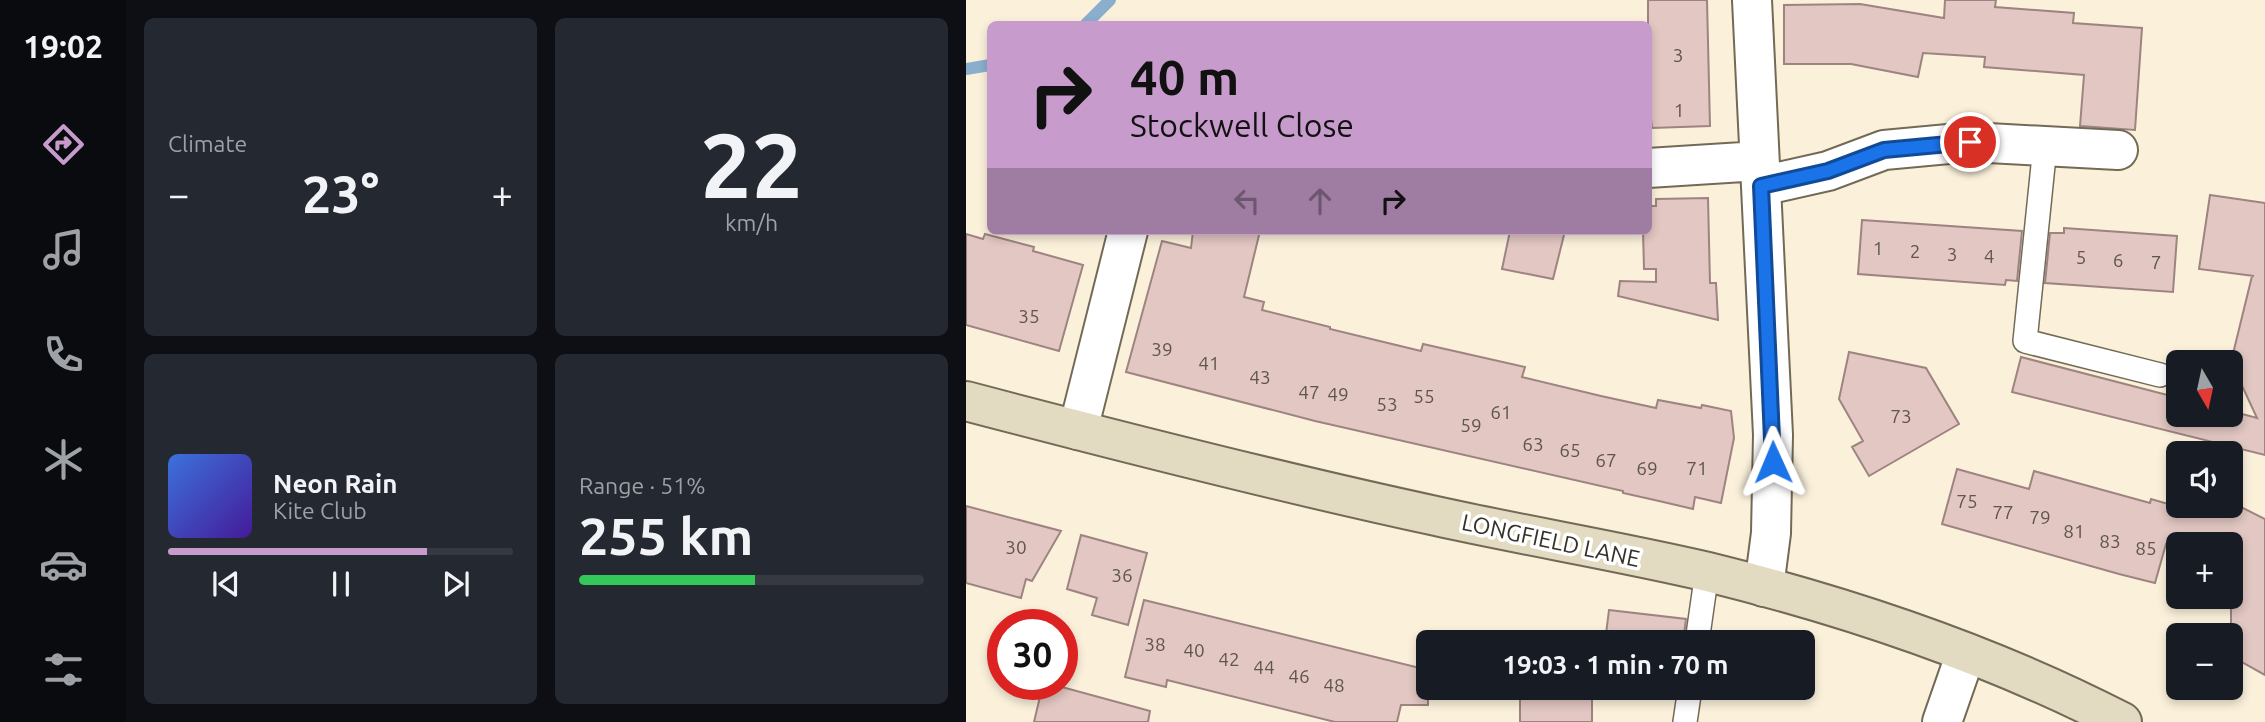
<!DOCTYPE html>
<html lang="en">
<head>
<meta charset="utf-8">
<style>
  body { margin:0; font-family:Ubuntu,sans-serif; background:#242831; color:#f1f3f6; height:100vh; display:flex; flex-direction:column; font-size:26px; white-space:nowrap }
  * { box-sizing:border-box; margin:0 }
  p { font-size:23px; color:#9ea1a6 }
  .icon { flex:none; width:38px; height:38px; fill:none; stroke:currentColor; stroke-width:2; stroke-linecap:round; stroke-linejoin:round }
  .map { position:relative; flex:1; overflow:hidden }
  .panel { display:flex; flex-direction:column; gap:18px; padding:18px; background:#0d0f14; width:840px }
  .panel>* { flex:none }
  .banner { position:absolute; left:21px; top:21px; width:665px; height:214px; border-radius:10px; box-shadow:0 4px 10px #0003; background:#c79bcb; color:#111; overflow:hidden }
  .needle { width:46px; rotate:171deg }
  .tools { position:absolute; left:1200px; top:350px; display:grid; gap:14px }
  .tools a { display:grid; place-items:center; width:77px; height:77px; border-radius:10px; background:#171b24; box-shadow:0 4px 10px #0003; font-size:35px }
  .speed { position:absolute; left:21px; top:609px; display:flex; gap:14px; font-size:35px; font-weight:700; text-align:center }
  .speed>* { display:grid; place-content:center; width:91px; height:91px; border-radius:50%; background:#171b24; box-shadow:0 4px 10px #0003; line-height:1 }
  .speed .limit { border:10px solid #d22; background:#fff; color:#111 }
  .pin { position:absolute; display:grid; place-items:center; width:60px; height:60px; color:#fff; margin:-30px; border:4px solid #fff; border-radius:50%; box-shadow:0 2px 7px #0007 }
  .me { position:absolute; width:77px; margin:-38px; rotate:359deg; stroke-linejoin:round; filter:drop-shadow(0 0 5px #0008) }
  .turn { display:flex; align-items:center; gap:24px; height:147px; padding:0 28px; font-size:32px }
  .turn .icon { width:91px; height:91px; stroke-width:2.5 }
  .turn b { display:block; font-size:49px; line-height:60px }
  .lanes { display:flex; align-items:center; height:66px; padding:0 28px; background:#0003; justify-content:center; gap:35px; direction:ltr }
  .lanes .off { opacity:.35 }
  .big { font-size:52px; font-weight:700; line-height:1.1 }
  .panel .card { flex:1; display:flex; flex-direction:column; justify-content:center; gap:10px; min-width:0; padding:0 24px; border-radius:10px; background:#242831 }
  .panel .dial { align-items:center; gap:0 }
  .dial b { font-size:91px; line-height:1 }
  .song { display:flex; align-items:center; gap:21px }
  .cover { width:84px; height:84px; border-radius:10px; background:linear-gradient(135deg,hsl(220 70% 55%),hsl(260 70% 35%)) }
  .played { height:7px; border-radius:4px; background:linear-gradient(90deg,#c79bcb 75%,#363941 75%) }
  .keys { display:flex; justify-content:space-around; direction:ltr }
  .heat { display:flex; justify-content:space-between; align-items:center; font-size:38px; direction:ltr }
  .charge { height:10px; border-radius:5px; background:linear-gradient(90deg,#34c759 51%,#363941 0) }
  .panel .tiles { flex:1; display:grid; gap:18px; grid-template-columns:repeat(2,1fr) }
  .trip { position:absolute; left:450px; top:630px; width:399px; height:70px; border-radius:10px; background:#171b24; box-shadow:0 4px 10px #0003; font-weight:700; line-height:70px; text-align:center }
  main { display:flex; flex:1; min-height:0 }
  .dock { display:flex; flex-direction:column; width:126px; justify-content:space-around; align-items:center; background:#090b0e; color:#9ea1a6 }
  .dock .icon { width:49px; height:49px }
  .dock .current { color:#c79bcb }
  .dock b { font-size:32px; color:#f1f3f6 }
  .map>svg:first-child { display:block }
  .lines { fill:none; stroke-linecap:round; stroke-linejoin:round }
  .stream { stroke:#8aafcd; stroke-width:12 }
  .building { fill:#e2c7c2; stroke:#9d8480; stroke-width:2 }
  .lane-casing { stroke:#726a56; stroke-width:26 }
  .street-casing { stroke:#726a56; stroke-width:42 }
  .secondary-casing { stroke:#726a56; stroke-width:42 }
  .lane { stroke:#fff; stroke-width:23 }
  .street { stroke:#fff; stroke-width:38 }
  .secondary { stroke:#e3dac2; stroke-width:38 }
  .route-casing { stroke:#114b97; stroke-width:18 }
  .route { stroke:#1a73e8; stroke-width:12 }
  .labels { text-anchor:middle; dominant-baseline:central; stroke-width:7; stroke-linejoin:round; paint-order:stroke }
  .number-label { font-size:19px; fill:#60564e }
  .street-label { font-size:23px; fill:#353128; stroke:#fff }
</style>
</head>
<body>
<main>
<nav class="dock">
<b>19:02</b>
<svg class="icon current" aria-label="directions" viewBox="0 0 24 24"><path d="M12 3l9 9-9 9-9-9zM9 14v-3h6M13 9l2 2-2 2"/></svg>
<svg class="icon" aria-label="music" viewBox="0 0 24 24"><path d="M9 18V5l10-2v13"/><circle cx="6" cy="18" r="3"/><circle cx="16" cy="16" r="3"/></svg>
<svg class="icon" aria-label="phone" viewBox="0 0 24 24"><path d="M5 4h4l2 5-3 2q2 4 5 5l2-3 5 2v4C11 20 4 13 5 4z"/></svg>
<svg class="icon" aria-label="climate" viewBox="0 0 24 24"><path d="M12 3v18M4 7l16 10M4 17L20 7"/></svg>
<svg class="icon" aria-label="car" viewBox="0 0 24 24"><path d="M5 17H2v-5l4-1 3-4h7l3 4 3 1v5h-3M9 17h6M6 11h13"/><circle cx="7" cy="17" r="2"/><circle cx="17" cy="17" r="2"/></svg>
<svg class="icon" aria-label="filters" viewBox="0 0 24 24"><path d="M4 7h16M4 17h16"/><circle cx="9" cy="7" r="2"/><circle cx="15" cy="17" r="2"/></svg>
</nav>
<section class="panel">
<div class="tiles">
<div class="card"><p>Climate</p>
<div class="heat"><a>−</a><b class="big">23°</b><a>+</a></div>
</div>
<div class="card dial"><b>22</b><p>km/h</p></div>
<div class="card">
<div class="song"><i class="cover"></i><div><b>Neon Rain</b><p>Kite Club</p></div></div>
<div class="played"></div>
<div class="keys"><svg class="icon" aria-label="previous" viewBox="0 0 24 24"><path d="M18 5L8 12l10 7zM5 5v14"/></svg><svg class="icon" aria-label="pause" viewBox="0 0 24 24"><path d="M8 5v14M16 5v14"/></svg><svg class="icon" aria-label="next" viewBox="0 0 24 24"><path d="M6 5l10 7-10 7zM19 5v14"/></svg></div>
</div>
<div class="card"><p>Range · 51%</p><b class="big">255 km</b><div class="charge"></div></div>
</div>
</section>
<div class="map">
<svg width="1299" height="722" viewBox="0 0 1299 722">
  <rect width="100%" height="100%" fill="#fbf1db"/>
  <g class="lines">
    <path class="stream" d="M120,24L144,0
      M0,69L24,65"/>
  </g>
  <path class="building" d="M682,0H741L744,126L686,128L685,119H682Z
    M979,0H1030L1029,7L1108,13L1107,23L1176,28L1169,130L1114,126L1118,75L1018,67L1019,57L957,53L952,77L885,64H818V5L894,4L978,18Z
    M1244,195L1299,203V455L1046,392L1055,357L1213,398V415H1265V411L1291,418L1265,362L1286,276H1288L1233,269Z
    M742,198L744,283H750L752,320L652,296L654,281L690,282V269H678L677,231H682V206H690V199Z
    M896,220L1056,231L1051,281L1040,280L1039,285L892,274Z
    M1098,228L1211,236L1207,292L1079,283L1084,233H1098Z
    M227,231H294L278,297L298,302L296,310L364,327V329L455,351L457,344L559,367L556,377L635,396L690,408L692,400L735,408L736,405L765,411L768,438L755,503L729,497L727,509L693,501L657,493V491L349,421L160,372L196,241L225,248Z
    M544,231H599L587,279L536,269Z
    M0,234L17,239L19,234L68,247L67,251L117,265L93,351L0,325Z
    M883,352L960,368L993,424L903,476L886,447L897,441L873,399Z
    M991,469L1063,489L1068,471L1184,503L1185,499L1247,517L1253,506H1265V502L1299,519V675L1265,656V544H1200L1189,583L1153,574L976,524Z
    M0,506L95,531L66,581L60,579L55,598L0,583Z
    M115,535L181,553L162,625L126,615L131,598L101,589Z
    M178,600L462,670V705H435L431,722H369L201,680L200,687L159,677Z
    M643,610L720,619L717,642H639Z
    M77,684H85L184,711L182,722H68Z
    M554,688H626V722H554Z"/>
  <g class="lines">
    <g class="lane-casing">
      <path id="lane" d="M1079,146L1059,341L1194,375
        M731,642L741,572
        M719,722L724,688"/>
    </g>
    <g class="street-casing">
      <path id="street" d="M786,0L807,435L805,533L798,587
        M682,168L793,161
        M795,186L862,171L918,150L1004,142L1152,150
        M112,430L162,231
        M976,722L1000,653"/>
    </g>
    <g class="secondary-casing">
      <path id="secondary" d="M0,401C156,442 312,482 470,516C560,536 652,551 742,572C884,607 1026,655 1156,722"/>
    </g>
    <use href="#lane" class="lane"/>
    <use href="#street" class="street"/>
    <use href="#secondary" class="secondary"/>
  </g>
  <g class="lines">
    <g class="route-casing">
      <path id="route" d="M807,462L795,186L862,171L918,150L1004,142"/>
    </g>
    <use href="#route" class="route"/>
  </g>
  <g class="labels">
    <g class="number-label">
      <text x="712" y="55">3</text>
      <text x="713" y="110">1</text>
      <text x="912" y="248">1</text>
      <text x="949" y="251">2</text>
      <text x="986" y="254">3</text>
      <text x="1023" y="256">4</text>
      <text x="1115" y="257">5</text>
      <text x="1152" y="260">6</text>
      <text x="1190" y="262">7</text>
      <text x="63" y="316">35</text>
      <text x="196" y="349">39</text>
      <text x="243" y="363">41</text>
      <text x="294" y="377">43</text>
      <text x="343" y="392">47</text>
      <text x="372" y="394">49</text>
      <text x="458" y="396">55</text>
      <text x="421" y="404">53</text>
      <text x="535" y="412">61</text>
      <text x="935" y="416">73</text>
      <text x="505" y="425">59</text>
      <text x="567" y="444">63</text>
      <text x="604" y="450">65</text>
      <text x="640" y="460">67</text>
      <text x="681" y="468">69</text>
      <text x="731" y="468">71</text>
      <text x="1001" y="501">75</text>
      <text x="1037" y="512">77</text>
      <text x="1074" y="517">79</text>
      <text x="1108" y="531">81</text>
      <text x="1144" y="541">83</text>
      <text x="50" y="547">30</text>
      <text x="1180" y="548">85</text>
      <text x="156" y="575">36</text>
      <text x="189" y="644">38</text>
      <text x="228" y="650">40</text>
      <text x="263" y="659">42</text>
      <text x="298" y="667">44</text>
      <text x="333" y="676">46</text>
      <text x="368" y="685">48</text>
    </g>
    <g class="street-label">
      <text transform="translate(585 540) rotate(12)">LONGFIELD LANE</text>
    </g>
  </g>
</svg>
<div class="tools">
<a><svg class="needle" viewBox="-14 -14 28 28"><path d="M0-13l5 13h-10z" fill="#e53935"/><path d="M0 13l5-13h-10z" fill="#9ea1a6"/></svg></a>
<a><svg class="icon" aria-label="sound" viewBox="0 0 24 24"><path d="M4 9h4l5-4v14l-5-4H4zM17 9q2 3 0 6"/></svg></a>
<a>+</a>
<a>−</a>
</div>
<div class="speed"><div class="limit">30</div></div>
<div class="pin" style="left:1004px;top:142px;background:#d93025"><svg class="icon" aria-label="arrive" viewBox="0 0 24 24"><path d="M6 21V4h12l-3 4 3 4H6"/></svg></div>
<svg class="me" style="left:807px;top:462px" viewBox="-20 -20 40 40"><path d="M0-17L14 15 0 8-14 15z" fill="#1a73e8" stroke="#fff" stroke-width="4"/></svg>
<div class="trip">19:03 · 1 min · 70 m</div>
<div class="banner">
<div class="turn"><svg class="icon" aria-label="right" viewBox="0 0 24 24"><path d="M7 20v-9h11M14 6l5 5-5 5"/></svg><div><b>40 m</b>Stockwell Close</div></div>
<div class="lanes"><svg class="icon off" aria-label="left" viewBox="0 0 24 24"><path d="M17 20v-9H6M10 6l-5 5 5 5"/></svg><svg class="icon off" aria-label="ahead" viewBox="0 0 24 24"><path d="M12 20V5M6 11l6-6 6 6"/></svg><svg class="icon" aria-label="right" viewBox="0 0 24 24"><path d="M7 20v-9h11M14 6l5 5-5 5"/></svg></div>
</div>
</div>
</main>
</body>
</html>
